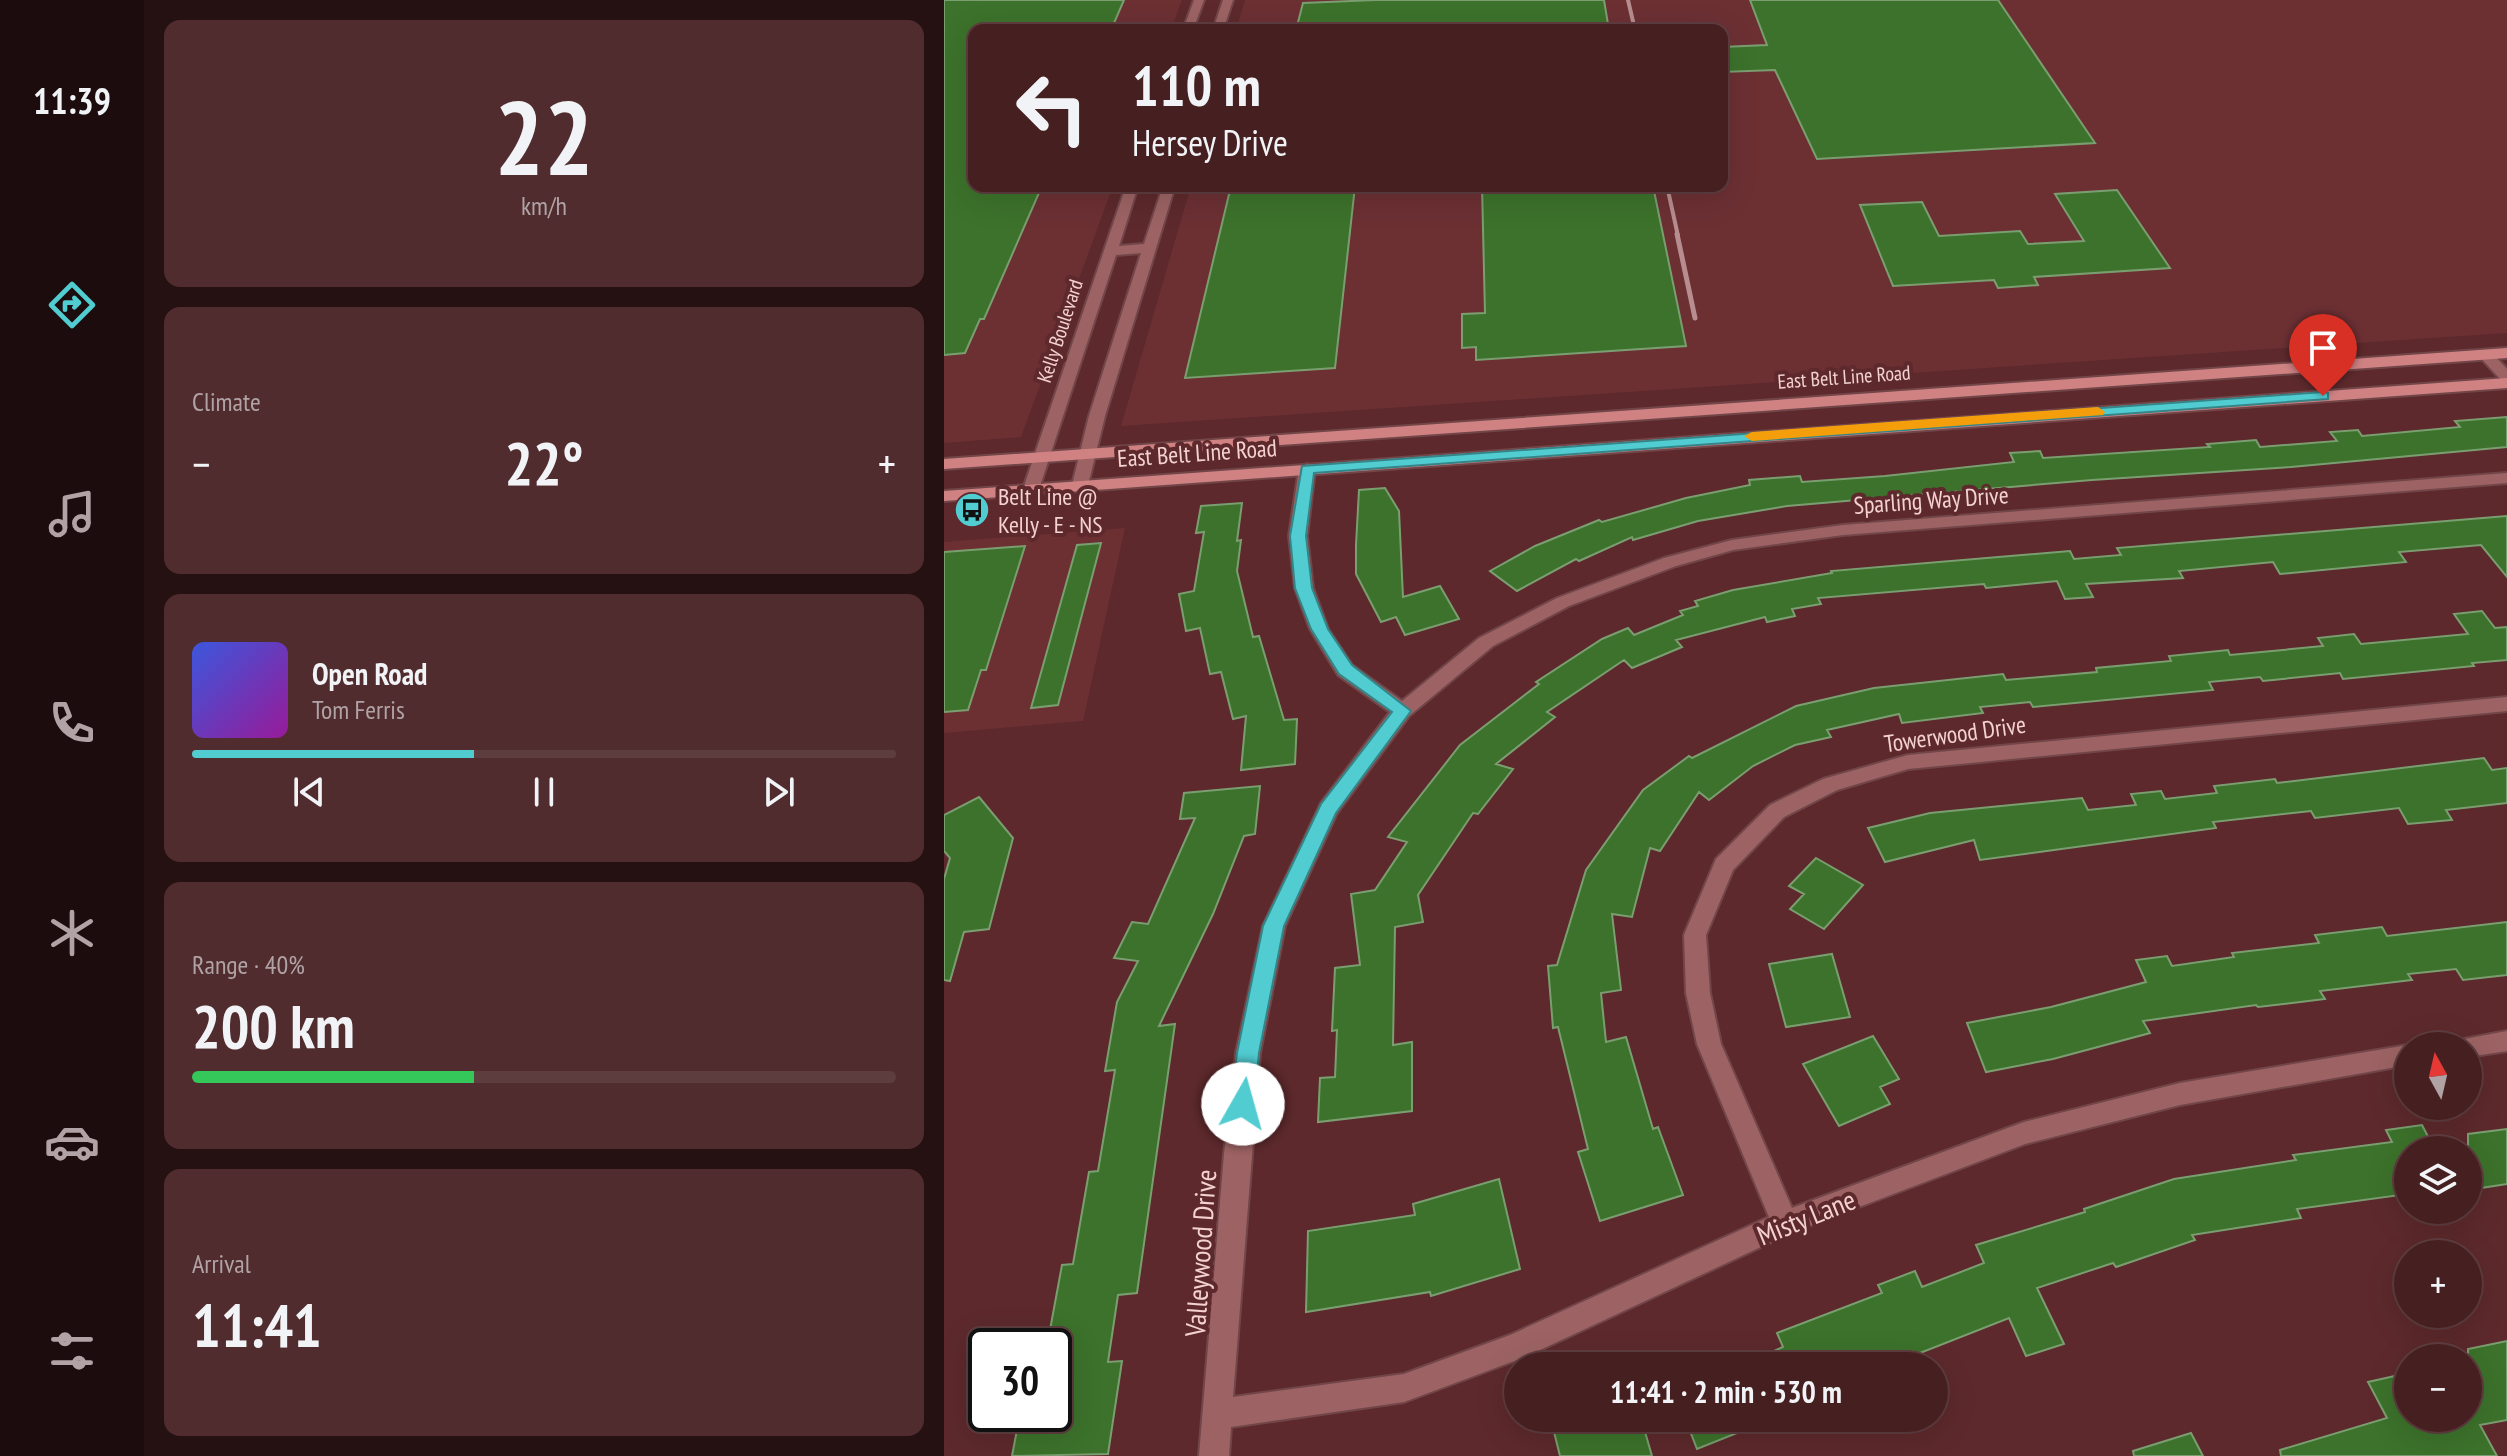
<!DOCTYPE html>
<html lang="en">
<head>
<meta charset="utf-8">
<style>
  body { margin:0; font-family:"PT Sans Narrow",sans-serif; background:#502c2e; color:#f1f3f6; height:100vh; display:flex; flex-direction:column; font-size:30px; white-space:nowrap }
  * { box-sizing:border-box; margin:0 }
  p { font-size:26px; color:#b0a2a5 }
  .icon { flex:none; width:44px; height:44px; fill:none; stroke:currentColor; stroke-width:2; stroke-linecap:round; stroke-linejoin:round }
  .map { position:relative; flex:1; overflow:hidden }
  .panel { display:flex; flex-direction:column; gap:20px; padding:20px; background:#261112; width:800px }
  .panel>* { flex:none }
  .guide { position:absolute; left:24px; top:24px; width:760px; height:168px; border-radius:16px; box-shadow:0 8px 32px #0002,0 0 0 2px #5e3d3f; background:#461f21; color:#f1f3f6; overflow:hidden }
  .needle { width:52px; rotate:352deg }
  .fabs { position:absolute; left:1450px; top:1032px; display:grid; gap:16px }
  .fabs a { display:grid; place-items:center; width:88px; height:88px; border-radius:50%; background:#461f21; box-shadow:0 8px 32px #0002,0 0 0 2px #5e3d3f; font-size:40px }
  .speed { position:absolute; left:24px; top:1328px; display:flex; gap:16px; font-size:40px; font-weight:700; text-align:center }
  .speed>* { display:grid; place-content:center; width:104px; height:104px; border-radius:50%; background:#461f21; box-shadow:0 8px 32px #0002,0 0 0 2px #5e3d3f; line-height:1 }
  .speed .limit { border:4px solid #111; border-radius:12px; background:#fff; color:#111 }
  .pin { position:absolute; display:grid; place-items:center; width:68px; height:68px; color:#fff; margin:-82px -34px; border-radius:50% 50% 50% 0; rotate:-45deg; box-shadow:0 0 8px #0007 }
  .pin .icon { rotate:45deg }
  .me { position:absolute; width:88px; margin:-44px; rotate:7deg; stroke-linejoin:round; filter:drop-shadow(0 0 6px #0008) }
  .turn { display:flex; align-items:center; gap:28px; height:168px; padding:0 32px; font-size:36px }
  .turn .icon { width:104px; height:104px; stroke-width:2.5 }
  .turn b { display:block; font-size:56px; line-height:68px }
  .big { font-size:60px; font-weight:800; line-height:1.1 }
  .panel .card { flex:1; display:flex; flex-direction:column; justify-content:center; gap:12px; min-width:0; padding:0 28px; border-radius:16px; background:#502c2e }
  .panel .dial { align-items:center; gap:0 }
  .dial b { font-size:104px; line-height:1 }
  .song { display:flex; align-items:center; gap:24px }
  .cover { width:96px; height:96px; border-radius:12px; background:linear-gradient(135deg,hsl(230 70% 55%),hsl(300 70% 35%)) }
  .played { height:8px; border-radius:4px; background:linear-gradient(90deg,#51ccd1 40%,#5e3d3f 40%) }
  .keys { display:flex; justify-content:space-around; direction:ltr }
  .heat { display:flex; justify-content:space-between; align-items:center; font-size:44px; direction:ltr }
  .charge { height:12px; border-radius:6px; background:linear-gradient(90deg,#34c759 40%,#5e3d3f 0) }
  .trip { position:absolute; left:560px; top:1352px; width:444px; height:80px; border-radius:40px; background:#461f21; box-shadow:0 8px 32px #0002,0 0 0 2px #5e3d3f; font-weight:800; line-height:80px; text-align:center }
  main { display:flex; flex:1; min-height:0 }
  .dock { display:flex; flex-direction:column; width:144px; justify-content:space-around; align-items:center; background:#1c0c0d; color:#b0a2a5 }
  .dock .icon { width:56px; height:56px }
  .dock .on { color:#51ccd1 }
  .dock b { font-size:36px; color:#f1f3f6 }
  .map>svg:first-child { display:block }
  .built { fill:#6c3033 }
  .building { fill:#3c722b; stroke:#7b9e71; stroke-width:2 }
  .lines { fill:none; stroke-linecap:round; stroke-linejoin:round }
  .street-casing { stroke:#724649; stroke-width:4 }
  .secondary-casing { stroke:#724649; stroke-width:4 }
  .primary-casing { stroke:#724649; stroke-width:4 }
  .street { fill:#9d6364; fill-rule:evenodd }
  .secondary { fill:#9d6364; fill-rule:evenodd }
  .primary { fill:#d08283; fill-rule:evenodd }
  .rail-far1 { stroke:#b78d8f; stroke-width:4 }
  .rail { stroke:#b78d8f; stroke-width:5 }
  .route { fill:#51ccd1; stroke:#358588; stroke-width:2 }
  .slow { fill:#f59e0b }
  .labels { text-anchor:middle; dominant-baseline:central; stroke-width:8; stroke-linejoin:round; paint-order:stroke }
  .far-street-label { font-size:20px; fill:#f4d2d2; stroke:#5d292c }
  .street-label { font-size:24px; fill:#f4d2d2; stroke:#5d292c }
  .poi-label { font-size:24px; fill:#f4d2d2; stroke:#5d292c; text-anchor:start }
  .near-street-label { font-size:28px; fill:#f4d2d2; stroke:#5d292c }
</style>
</head>
<body>
<main>
<nav class="dock">
<b>11:39</b>
<svg class="icon on" aria-label="directions" viewBox="0 0 24 24"><path d="M12 3l9 9-9 9-9-9zM9 14v-3h6M13 9l2 2-2 2"/></svg>
<svg class="icon" aria-label="music" viewBox="0 0 24 24"><path d="M9 18V5l10-2v13"/><circle cx="6" cy="18" r="3"/><circle cx="16" cy="16" r="3"/></svg>
<svg class="icon" aria-label="phone" viewBox="0 0 24 24"><path d="M5 4h4l2 5-3 2q2 4 5 5l2-3 5 2v4C11 20 4 13 5 4z"/></svg>
<svg class="icon" aria-label="climate" viewBox="0 0 24 24"><path d="M12 3v18M4 7l16 10M4 17L20 7"/></svg>
<svg class="icon" aria-label="car" viewBox="0 0 24 24"><path d="M5 17H2v-5l4-1 3-4h7l3 4 3 1v5h-3M9 17h6M6 11h13"/><circle cx="7" cy="17" r="2"/><circle cx="17" cy="17" r="2"/></svg>
<svg class="icon" aria-label="filters" viewBox="0 0 24 24"><path d="M4 7h16M4 17h16"/><circle cx="9" cy="7" r="2"/><circle cx="15" cy="17" r="2"/></svg>
</nav>
<section class="panel">
<div class="card dial"><b>22</b><p>km/h</p></div>
<div class="card"><p>Climate</p>
<div class="heat"><a>−</a><b class="big">22°</b><a>+</a></div>
</div>
<div class="card">
<div class="song"><i class="cover"></i><div><b>Open Road</b><p>Tom Ferris</p></div></div>
<div class="played"></div>
<div class="keys"><svg class="icon" aria-label="previous" viewBox="0 0 24 24"><path d="M18 5L8 12l10 7zM5 5v14"/></svg><svg class="icon" aria-label="pause" viewBox="0 0 24 24"><path d="M8 5v14M16 5v14"/></svg><svg class="icon" aria-label="next" viewBox="0 0 24 24"><path d="M6 5l10 7-10 7zM19 5v14"/></svg></div>
</div>
<div class="card"><p>Range · 40%</p><b class="big">200 km</b><div class="charge"></div></div>
<div class="card"><p>Arrival</p><b class="big">11:41</b></div>
</section>
<div class="map">
<svg width="1563" height="1456" viewBox="0 0 1563 1456">
  <rect width="100%" height="100%" fill="#5d292c"/>
  <path class="built" d="M0,0H238L227,30H30V186H169L77,437L0,443Z
    M301,0H1563V333L177,426L247,186H778V30H292Z
    M181,528L139,721L0,733V542Z"/>
  <path class="building" d="M0,0H180L167,30H30V186H98L40,319H36L21,353L0,355Z
    M431,0H660L665,30H352L359,3Z
    M806,0H1054L1151,143L873,159L831,70L778,72V47L823,45Z
    M287,186H411L391,368L241,378Z
    M538,186H709L742,346L532,360V347L518,348V314L541,313Z
    M1173,190L1226,268L1090,277L1094,285L1054,288L1050,280L949,286L916,205L978,202L995,236L1076,231L1084,244L1140,241L1111,194Z
    M1563,417V447L1347,467L1148,480L843,506L754,521L689,540L688,537L635,561L632,559L573,591L546,571L591,546L655,520L658,522L742,498L806,485L805,480L856,476L858,482L941,476L1070,462L1066,453L1096,451L1099,458L1266,447L1263,444L1312,440L1316,447L1393,441L1386,432L1414,430L1418,436L1516,427L1511,421Z
    M441,488L455,511L459,597L496,586L515,619L461,635L452,617L437,622L412,574V545L415,490Z
    M298,503L293,541L297,540L293,571L309,637L315,636L340,720L353,719L351,764L297,770L302,716L289,719L277,672L266,674L256,628L242,631L235,594L250,591L260,532L252,533L257,506Z
    M1563,516V577L1537,545L1455,552L1462,562L1336,574L1329,562L1235,571L1239,578L1142,584L1149,597L1121,599L1113,581L1042,588L1040,584L874,598L877,604L848,609L851,616L823,622L821,617L732,640L738,647L688,668L680,660L603,712L611,717L552,764L569,769L534,814L529,813L474,895L479,922L451,927L449,1045L468,1042V1111L374,1122L376,1078L391,1077L393,1030L388,1031L391,968L416,965L407,894L431,890L463,842L444,837L516,745L595,684L592,682L658,639L684,628L690,635L739,615L736,611L754,606L751,601L789,590L888,573L887,571L1126,551L1130,559L1177,555L1173,548Z
    M157,543L114,705L87,708L133,545Z
    M81,546L42,670H37L24,710L0,712V552Z
    M1538,611L1551,628L1563,627V660L1528,663L1530,666L1399,679L1396,673L1319,681L1316,677L1265,682L1269,690L1089,707L1086,702L1036,707L1039,713L958,723L955,714L883,730L887,737L851,745L809,766L765,800L755,792L716,851L706,848L688,917L668,914L677,990L657,993L662,1042L682,1037L709,1129L714,1127L739,1195L656,1221L634,1152L644,1149L614,1027L609,1028L604,966L613,965L642,870L699,790L745,756L748,758L852,706L930,688L1059,674L1062,680L1153,672L1152,668L1227,661L1225,656L1284,650L1286,655L1379,646L1374,638L1410,634L1417,644L1524,634L1510,614Z
    M1540,758L1548,770L1563,768V803L1502,810L1508,820L1464,824L1455,808L1371,818L1367,811L1269,822L1272,828L1036,860L1030,840L941,862L924,828L986,813L1138,798L1144,810L1192,805L1187,794L1217,791L1221,799L1273,793L1270,786L1331,779L1333,783Z
    M316,786L311,834L300,836L269,914L215,1026L231,1024L193,1293L174,1295L164,1362L178,1361L164,1454L68,1456L76,1414H110V1346H103L118,1265L129,1264L145,1172L154,1171L171,1070L161,1071L173,1002L194,961L170,958L188,922L204,924L251,818L236,819L240,793Z
    M35,797L69,838L45,929L20,932L6,981L0,980V879L6,858L0,851V815Z
    M872,858L919,885L880,929L846,909L860,894L845,886Z
    M1563,922V975L1519,980L1512,969L1464,974L1468,980L1376,991L1381,999L1314,1007L1312,1005L1199,1021L1206,1033L1109,1059L1042,1072L1023,1023L1107,1007L1202,982L1192,960L1223,956L1228,966L1290,957L1288,953L1375,943L1371,935L1438,927L1443,936Z
    M888,954L906,1017L842,1027L825,964Z
    M929,1036L955,1079L936,1087L946,1104L895,1126L859,1064Z
    M1478,1125L1491,1150H1464V1194L1353,1209L1357,1218L1248,1235L1251,1240L1172,1267L1169,1263L1093,1288L1120,1344L1082,1356L1065,1318L943,1366H795L839,1347L833,1333L938,1293L934,1285L971,1271L978,1287L1040,1263L1032,1245L1141,1212L1140,1209L1230,1179L1352,1160L1349,1155L1448,1142L1442,1130Z
    M1563,1129V1184L1524,1190V1134Z
    M555,1179L576,1269L487,1296L486,1292L362,1312L364,1231L471,1215L469,1204Z
    M1563,1341V1420L1536,1425L1553,1456H1337L1336,1450L1443,1418L1424,1382L1464,1373V1418H1524V1349Z
    M654,1418H697L708,1456H616L610,1432Z
    M741,1418H828V1419L753,1449Z
    M1247,1433L1259,1456H1190L1189,1451Z"/>
  <g class="lines">
    <g class="street-casing">
      <path id="street" d="M1542,350L1547,352L1563,369V383L1558,381L1534,355Z
        M363,464L371,469L363,536L369,588L384,629L408,665L458,701L535,638L613,598L720,558L788,540L899,525L1563,473V483L899,535L789,550L732,566L625,606L549,646L465,716L393,813L341,926L316,1053L289,1397L460,1374L566,1335L825,1217L753,1044L742,993L740,935L772,859L826,805L879,779L964,755L1563,697V711L964,769L893,790L840,817L789,870L762,935L766,993L777,1044L848,1208L1080,1122L1236,1083L1464,1045L1468,1046H1464V1065L1236,1105L1081,1144L849,1232L581,1357L460,1402L287,1427L285,1456H255L280,1154L292,1053L319,926L377,803L446,712L394,675L366,629L351,588L345,536L355,469Z
        M1563,1031V1051L1524,1057V1046H1512L1515,1040Z"/>
    </g>
    <g class="secondary-casing">
      <path id="secondary" d="M250,0H260L249,30H239Z
        M279,0H289L279,30H269Z
        M182,186H194L175,246L200,244L219,186H231L161,416L144,485L136,490L128,485L145,416L197,253L172,255L95,489L87,494L81,493L79,489Z"/>
    </g>
    <g class="primary-casing">
      <path id="primary" d="M1563,348V358L0,469V459Z
        M1563,378V388L0,501V491Z"/>
    </g>
    <use href="#street" class="street"/>
    <use href="#secondary" class="secondary"/>
    <use href="#primary" class="primary"/>
    <path class="rail-far1" d="M684,0L691,30
      M723,186L734,236"/>
    <path class="rail" d="M733,234L751,318"/>
  </g>
  <path class="route" d="M1379,392L1384,393V399L370,473L362,536L368,588L384,629L408,665L467,711L392,813L340,926L315,1053L310,1104L307,1111L299,1114L291,1111L287,1104L293,1053L319,926L377,804L448,712L395,674L367,629L351,588L346,536L358,466Z"/>
  <path class="slow" d="M1154,407L1161,412L1159,415L808,441L800,436L808,432Z"/>
  <defs>
    <g id="bus-disc" transform="scale(1.8)"><circle r="9.5" fill="#51ccd1" stroke="#5d292c"/><path d="M-5-6H5V4H4V6H2V4H-2V6H-4V4H-5ZM-3.5-4V0h7V-4ZM-3.5 1.2v1.5H-2V1.2ZM2 1.2v1.5H3.5V1.2Z" fill="#111"/></g>
  </defs>
  <g fill-rule="evenodd">
    <use href="#bus-disc" x="28" y="510"/>
  </g>
  <g class="labels">
    <g class="far-street-label">
      <text transform="translate(116 331) rotate(-72)">Kelly Boulevard</text>
      <text transform="translate(900 377) rotate(-4)">East Belt Line Road</text>
    </g>
    <g class="street-label">
      <text transform="translate(253 453) rotate(-4)">East Belt Line Road</text>
      <text transform="translate(987 500) rotate(-4)">Sparling Way Drive</text>
      <text transform="translate(1011 734) rotate(-8)">Towerwood Drive</text>
    </g>
    <g class="poi-label">
      <text x="54" y="496">Belt Line @<tspan x="54" dy="28">Kelly - E - NS</tspan></text>
    </g>
    <g class="near-street-label">
      <text transform="translate(862 1217) rotate(-22)">Misty Lane</text>
      <text transform="translate(256 1253) rotate(-86)">Valleywood Drive</text>
    </g>
  </g>
</svg>
<div class="fabs">
<a><svg class="needle" viewBox="-14 -14 28 28"><path d="M0-13l5 13h-10z" fill="#e53935"/><path d="M0 13l5-13h-10z" fill="#b0a2a5"/></svg></a>
<a><svg class="icon" aria-label="layers" viewBox="0 0 24 24"><path d="M12 4l9 5-9 5-9-5zM3 14l9 5 9-5"/></svg></a>
<a>+</a>
<a>−</a>
</div>
<div class="speed"><div class="limit">30</div></div>
<div class="pin" style="left:1379px;top:396px;background:#d93025"><svg class="icon" aria-label="arrive" viewBox="0 0 24 24"><path d="M6 21V4h12l-3 4 3 4H6"/></svg></div>
<svg class="me" style="left:299px;top:1104px" viewBox="-20 -20 40 40"><circle r="19" fill="#fff"/><path d="M0-13L10 11 0 6-10 11z" fill="#51ccd1"/></svg>
<div class="trip">11:41 · 2 min · 530 m</div>
<div class="guide">
<div class="turn"><svg class="icon" aria-label="left" viewBox="0 0 24 24"><path d="M17 20v-9H6M10 6l-5 5 5 5"/></svg><div><b>110 m</b>Hersey Drive</div></div>
</div>
</div>
</main>
</body>
</html>
